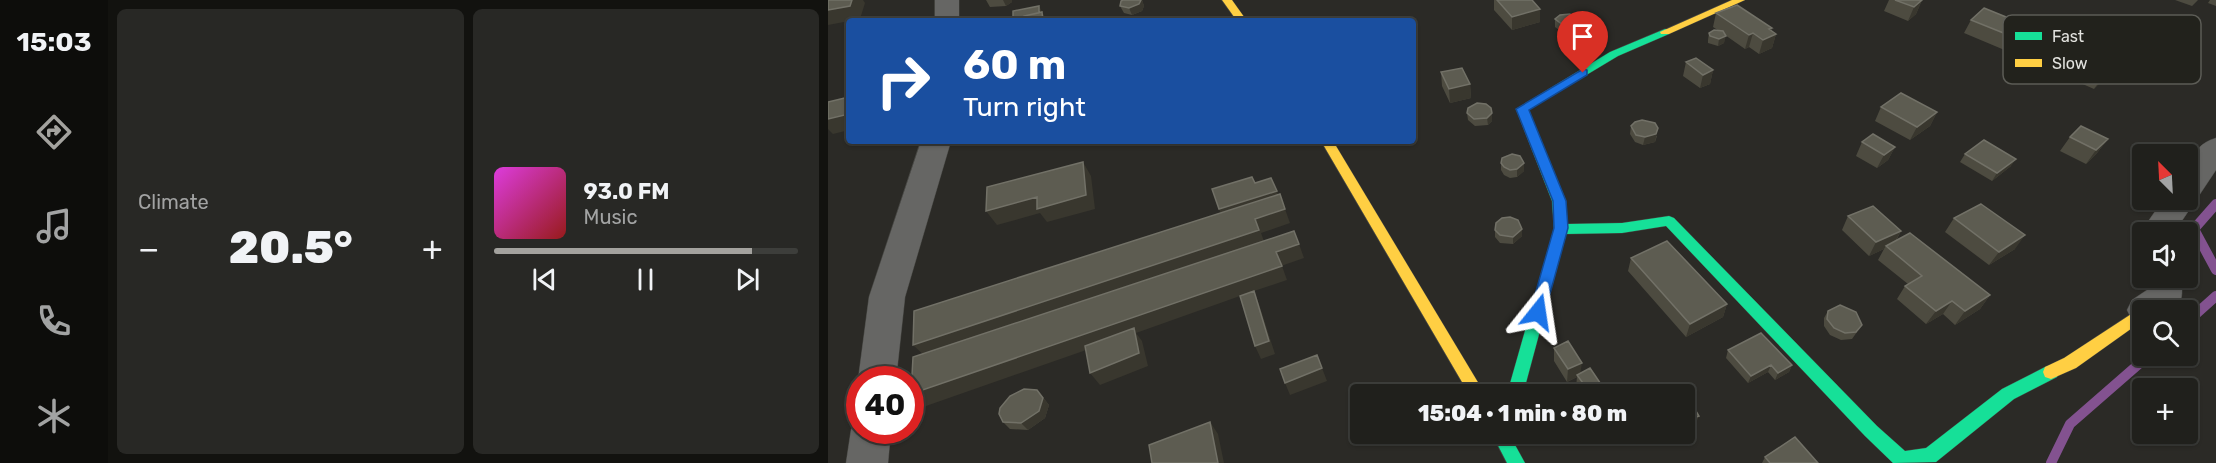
<!DOCTYPE html>
<html lang="en">
<head>
<meta charset="utf-8">
<style>
  body { margin:0; font-family:Rubik,sans-serif; background:#282825; color:#f1f3f6; height:100vh; display:flex; flex-direction:column; font-size:22px; white-space:nowrap }
  * { box-sizing:border-box; margin:0 }
  p { font-size:20px; color:#a2a3a3 }
  .icon { flex:none; width:33px; height:33px; fill:none; stroke:currentColor; stroke-width:2; stroke-linecap:round; stroke-linejoin:round }
  .map { position:relative; flex:1; overflow:hidden }
  .sheet { display:flex; flex-direction:column; gap:9px; padding:9px; background:#12120f; width:720px }
  .sheet>* { flex:none }
  .guide { position:absolute; left:18px; top:18px; width:570px; height:126px; border-radius:6px; box-shadow:0 2px 4px #0004,0 0 0 2px #3d3e3b; background:#1a4fa0; color:#fff; overflow:hidden }
  .needle { width:39px; rotate:336deg }
  .buttons { position:absolute; left:1304px; top:144px; display:grid; gap:12px }
  .buttons a { display:grid; place-items:center; width:66px; height:66px; border-radius:6px; background:#20201c; box-shadow:0 2px 4px #0004,0 0 0 2px #3d3e3b; font-size:30px }
  .speed { position:absolute; left:18px; top:366px; display:flex; gap:12px; font-size:30px; font-weight:700; text-align:center }
  .speed>* { display:grid; place-content:center; width:78px; height:78px; border-radius:50%; background:#20201c; box-shadow:0 2px 4px #0004,0 0 0 2px #3d3e3b; line-height:1 }
  .speed .limit { border:9px solid #d22; background:#fff; color:#111 }
  .pin { position:absolute; display:grid; place-items:center; width:51px; height:51px; color:#fff; margin:-62px -26px; border-radius:50% 50% 50% 0; rotate:-45deg; box-shadow:0 0 6px #0007 }
  .pin .icon { rotate:45deg }
  .me { position:absolute; width:66px; margin:-33px; rotate:15deg; stroke-linejoin:round; filter:drop-shadow(0 0 4px #0008) }
  .turn { display:flex; align-items:center; gap:21px; height:126px; padding:0 18px; font-size:27px }
  .turn .icon { width:78px; height:78px; stroke-width:2.5 }
  .turn b { display:block; font-size:42px; line-height:51px }
  .big { font-size:45px; font-weight:800; line-height:1.1 }
  .sheet .tile { flex:1; display:flex; flex-direction:column; justify-content:center; gap:9px; min-width:0; padding:0 21px; border-radius:9px; background:#282825 }
  .song { display:flex; align-items:center; gap:18px }
  .cover { width:72px; height:72px; border-radius:9px; background:linear-gradient(135deg,hsl(300 70% 55%),hsl(0 70% 35%)) }
  .played { height:6px; border-radius:3px; background:linear-gradient(90deg,#a3a29e 85%,#3d3e3b 85%) }
  .keys { display:flex; justify-content:space-around; direction:ltr }
  .heat { display:flex; justify-content:space-between; align-items:center; font-size:33px; direction:ltr }
  .sheet .tiles { flex:1; display:grid; gap:9px; grid-template-columns:repeat(2,1fr) }
  .trip { position:absolute; left:522px; top:384px; width:345px; height:60px; border-radius:6px; background:#20201c; box-shadow:0 2px 4px #0004,0 0 0 2px #3d3e3b; font-weight:800; line-height:60px; text-align:center }
  main { display:flex; flex:1; min-height:0 }
  .tab-bar { display:flex; flex-direction:column; width:108px; justify-content:space-around; align-items:center; background:#0d0d0b; color:#a2a3a3 }
  .tab-bar .icon { width:42px; height:42px }
  .tab-bar .on { color:#a3a29e }
  .tab-bar b { font-size:27px; color:#f1f3f6 }
  .map>svg:first-child { display:block }
  .lines { fill:none; stroke-linecap:round; stroke-linejoin:round }
  .stream { stroke:#835290; stroke-width:10 }
  .street-casing { stroke:#454541; stroke-width:1 }
  .fast-casing { stroke:#454541; stroke-width:1 }
  .slow-casing { stroke:#454541; stroke-width:1 }
  .street { fill:#666664; fill-rule:evenodd }
  .fast { fill:#16e098; fill-rule:evenodd }
  .slow { fill:#ffcf43; fill-rule:evenodd }
  .wall { fill:#4d4b40 }
  .shaded-wall { fill:#39372e }
  .building { fill:#5d5c51; stroke:#727167; stroke-width:1.5 }
  .route { fill:#1a73e8; stroke:#114b97; stroke-width:1.5 }
  .key { fill:#22221c; stroke:#5c5c56; stroke-width:1.5 }
  .key-label { font-size:16px; fill:#e3e3df }
</style>
</head>
<body>
<main>
<nav class="tab-bar">
<b>15:03</b>
<svg class="icon on" aria-label="directions" viewBox="0 0 24 24"><path d="M12 3l9 9-9 9-9-9zM9 14v-3h6M13 9l2 2-2 2"/></svg>
<svg class="icon" aria-label="music" viewBox="0 0 24 24"><path d="M9 18V5l10-2v13"/><circle cx="6" cy="18" r="3"/><circle cx="16" cy="16" r="3"/></svg>
<svg class="icon" aria-label="phone" viewBox="0 0 24 24"><path d="M5 4h4l2 5-3 2q2 4 5 5l2-3 5 2v4C11 20 4 13 5 4z"/></svg>
<svg class="icon" aria-label="climate" viewBox="0 0 24 24"><path d="M12 3v18M4 7l16 10M4 17L20 7"/></svg>
</nav>
<section class="sheet">
<div class="tiles">
<div class="tile"><p>Climate</p>
<div class="heat"><a>−</a><b class="big">20.5°</b><a>+</a></div>
</div>
<div class="tile">
<div class="song"><i class="cover"></i><div><b>93.0 FM</b><p>Music</p></div></div>
<div class="played"></div>
<div class="keys"><svg class="icon" aria-label="previous" viewBox="0 0 24 24"><path d="M18 5L8 12l10 7zM5 5v14"/></svg><svg class="icon" aria-label="pause" viewBox="0 0 24 24"><path d="M8 5v14M16 5v14"/></svg><svg class="icon" aria-label="next" viewBox="0 0 24 24"><path d="M6 5l10 7-10 7zM19 5v14"/></svg></div>
</div>
</div>
</section>
<div class="map">
<svg width="1388" height="463" viewBox="0 0 1388 463">
  <rect width="100%" height="100%" fill="#2b2a26"/>
  <g class="lines">
    <path class="stream" d="M1388,204L1366,229L1388,270
      M1359,322L1388,296
      M1223,463L1242,424L1320,356"/>
    <g class="street-casing">
      <path id="street" d="M107,0H131V21H107Z
        M1388,138V170L1370,197L1367,198L1368,200L1351,225V232H1319V223L1335,200H1359C1359,174 1359,146 1388,138Z
        M93,141H123L77,297L68,380H32V384L30,380L41,297Z
        M1319,278H1353C1358,314 1344,310 1314,310V324L1304,320L1299,310L1304,300L1319,290Z
        M32,416V430H63L60,463H18L23,430L29,417Z"/>
    </g>
    <g class="fast-casing">
      <path id="fast" d="M837,29L841,30V34L790,56L700,110L738,201L739,224L794,223L841,216L846,218L1049,426L1077,451L1098,448L1174,389L1217,367L1223,365L1229,367L1231,372L1229,377L1186,399L1108,462L1065,463L1037,436L838,226L794,233L738,234L695,394H679L726,229L724,201L688,109L782,52Z
        M664,434H681L697,463H679Z"/>
    </g>
    <g class="slow-casing">
      <path id="slow" d="M394,0H404L419,21H409Z
        M904,0H917L841,34H833L832,32Z
        M493,141H505L657,394H641Z
        M1314,307L1320,310H1314V321L1248,368L1223,379L1217,377L1215,372L1217,367L1236,358Z"/>
    </g>
    <use href="#street" class="street"/>
    <use href="#fast" class="fast"/>
    <use href="#slow" class="slow"/>
  </g>
  <path class="wall" d="M158,0H184V2L178,6L162,7Z
    M295,0H314L316,6L314,11L304,15L296,13L292,6Z
    M666,0H704L712,9V22L684,30L666,10Z
    M1061,0H1094L1088,14L1080,21L1056,11Z
    M1347,0H1370L1364,6Z
    M1382,0H1388V6L1380,3Z
    M888,13L944,28L943,31L948,34L944,48L931,54L921,47L917,49L897,35L896,43L890,46L880,43V40L881,33L891,31L885,27Z
    M727,19H749V26L745,32L735,33L727,27Z
    M1143,20L1198,42L1186,54L1136,33Z
    M858,62L885,70L882,84L872,88L855,76Z
    M1229,63L1275,79L1266,89L1225,71Z
    M613,72L642,84L643,98L622,103L614,86Z
    M1053,107L1109,112L1102,126L1082,140L1047,121Z
    M663,108L664,121L660,125L647,126L640,120L639,113Z
    M803,126L829,136L827,142L815,145L807,142L802,134Z
    M1242,137L1280,139L1269,153L1258,164L1232,151Z
    M1034,142L1067,147L1060,160L1049,168L1028,156Z
    M1137,154L1183,166L1164,181L1132,162Z
    M673,163H696V171L689,177L682,178L676,175L673,170Z
    M1020,216L1073,231L1068,241L1162,295L1152,309L1127,325L1115,314L1098,324L1069,299L1077,286L1080,284L1050,260L1056,249L1041,256L1014,230Z
    M1126,218L1187,249L1161,265L1117,232Z
    M667,230L694,236L685,244L672,243L667,237Z
    M803,258L899,304L895,317L858,337L800,271Z
    M1000,311L1029,332L1024,339L1013,340L1002,335L996,326V318Z
    M726,348L753,373L779,394H753L748,387L749,377L739,382L726,361Z
    M900,350L964,365L961,372L947,380L940,372L920,383L898,358Z
    M209,390L221,405L217,418L200,430L182,429L175,422Z
    M937,457L990,463H934Z"/>
  <path class="shaded-wall" d="M24,0H35L37,3L32,19L0,25V10Z
    M175,0H184V2L178,6Z
    M313,0H314L316,6L314,11L304,15L301,8Z
    M1094,0L1088,14L1080,21L1086,7Z
    M211,6L219,21H185V20Z
    M712,9V22L684,30V17Z
    M749,19V26L745,32L746,24Z
    M944,28L941,37L948,34L944,48L931,54L935,40L941,29Z
    M1205,28L1198,42L1186,54L1193,40Z
    M925,33L921,47L917,49L921,35Z
    M898,36L896,43L890,46L891,39Z
    M885,70L882,84L872,88L875,75Z
    M1281,72L1275,79L1266,89L1271,82Z
    M642,84L643,98L622,103L621,89Z
    M1109,112L1102,126L1082,140L1089,127Z
    M664,113V121L660,125L659,118Z
    M21,114V130L5,134L0,129V119Z
    M830,128L827,142L815,145L817,137Z
    M1280,139L1269,153L1258,164L1268,150Z
    M1067,147L1060,160L1049,168L1056,155Z
    M1188,159L1183,166L1164,181L1169,173Z
    M255,162L263,176L267,209L219,222L212,213L169,225L158,211Z
    M696,163V171L689,177V169Z
    M449,191L453,205L397,223L391,209Z
    M457,209L462,223L433,233L437,244L99,358L85,345L427,219Z
    M694,229V236L685,244V237Z
    M1073,231L1065,245L1058,246L1056,249L1041,256L1048,242Z
    M1197,235L1187,249L1161,265L1171,252Z
    M471,244L476,258L453,266L448,252Z
    M454,266L459,280L426,291L431,304L447,354L433,359L427,346L426,291L308,333L314,341L320,366L272,385L262,373L307,333L98,406L83,394Z
    M1162,295L1152,309L1127,325L1137,311Z
    M1124,301L1115,314L1098,324L1108,311Z
    M899,304L895,317L858,337L862,324Z
    M489,355L499,381L462,395L457,383Z
    M754,363L752,375H749V377L739,382L740,369Z
    M943,365L940,372L920,383L923,376Z
    M964,365L961,372L947,380L950,373Z
    M209,390L221,405L217,418L200,430L193,423Z
    M871,416L866,428L856,432V421Z
    M382,422L390,434L396,463H390Z"/>
  <path class="building" d="M0,0H24L22,6L0,10Z
    M295,0H313L311,4L301,8L292,6L293,1Z
    M669,0H704L712,9L684,17Z
    M1067,0H1094L1086,7Z
    M909,5L944,28L941,29L948,34L935,40L925,33L921,35L888,13Z
    M211,6V13L196,16V18L185,20V11Z
    M1156,8L1205,28L1193,40L1143,20Z
    M214,12L215,21H197L196,16Z
    M742,14L749,19L746,24L735,25L727,19L732,15Z
    M886,30L895,31L898,36L891,39L882,36L881,33Z
    M868,58L885,70L875,75L858,62Z
    M634,68L642,84L621,89L613,72Z
    M1073,93L1109,112L1089,127L1053,107Z
    M21,97V114L0,119V102Z
    M649,103L658,104L663,108L664,113L659,118L646,119L639,113L640,108Z
    M814,120L827,123L830,128L828,134L817,137L808,135L803,126L807,122Z
    M1253,126L1280,139L1268,150L1242,137Z
    M1045,134L1067,147L1056,155L1034,142Z
    M1156,140L1188,159L1169,173L1137,154Z
    M684,154L692,156L696,163L689,169L682,170L676,167L673,163L674,158Z
    M255,162L258,195L209,209V197L158,211L159,187Z
    M424,177L427,183L443,178L449,191L391,209L384,189Z
    M452,194L457,209L427,219L431,230L85,345L86,311Z
    M1153,204L1197,235L1171,252L1126,218Z
    M1045,206L1073,231L1048,242L1020,216Z
    M682,217L690,220L694,229L685,237L672,235L667,230L668,223L674,218Z
    M466,231L471,244L448,252L454,266L83,394L85,357Z
    M1082,233L1162,295L1137,311L1124,301L1108,311L1077,286L1094,276L1058,246Z
    M839,241L899,304L862,324L803,258Z
    M426,291L441,341L427,346L412,296Z
    M1012,305L1028,312L1034,325L1028,332L1017,333L1006,328L999,319L1000,311Z
    M306,328L311,353L262,373L257,346Z
    M933,333L964,365L950,373L943,365L923,376L900,350Z
    M740,341L754,363L740,369L726,348Z
    M489,355L494,368L457,383L452,369Z
    M762,368L779,393L776,394H763L749,375Z
    M196,389L209,390L215,398L211,411L193,423L175,422L171,414L172,408L182,396Z
    M856,391L871,416L856,421V394H847Z
    M382,422L390,463H324L321,445Z
    M967,437L990,463H942L937,457Z"/>
  <path class="route" d="M755,69L759,70V75L701,110L738,201L740,228L717,312L715,316H705L702,312L726,228L725,201L688,109Z"/>
  <rect x="1175" y="15" width="198" height="69" rx="9" class="key"/>
  <rect x="1187" y="32" width="27" height="8" fill="#16e098"/>
  <rect x="1187" y="59" width="27" height="8" fill="#ffcf43"/>
  <g class="key-label">
    <text x="1224" y="42">Fast</text>
    <text x="1224" y="69">Slow</text>
  </g>
</svg>
<div class="buttons">
<a><svg class="needle" viewBox="-14 -14 28 28"><path d="M0-13l5 13h-10z" fill="#e53935"/><path d="M0 13l5-13h-10z" fill="#a2a3a3"/></svg></a>
<a><svg class="icon" aria-label="sound" viewBox="0 0 24 24"><path d="M4 9h4l5-4v14l-5-4H4zM17 9q2 3 0 6"/></svg></a>
<a><svg class="icon" aria-label="search" viewBox="0 0 24 24"><circle cx="10" cy="10" r="6"/><path d="M15 15l6 6"/></svg></a>
<a>+</a>
</div>
<div class="speed"><div class="limit">40</div></div>
<div class="pin" style="left:755px;top:73px;background:#d93025"><svg class="icon" aria-label="arrive" viewBox="0 0 24 24"><path d="M6 21V4h12l-3 4 3 4H6"/></svg></div>
<svg class="me" style="left:710px;top:312px" viewBox="-20 -20 40 40"><path d="M0-17L14 15 0 8-14 15z" fill="#1a73e8" stroke="#fff" stroke-width="4"/></svg>
<div class="trip">15:04 · 1 min · 80 m</div>
<div class="guide">
<div class="turn"><svg class="icon" aria-label="right" viewBox="0 0 24 24"><path d="M7 20v-9h11M14 6l5 5-5 5"/></svg><div><b>60 m</b>Turn right</div></div>
</div>
</div>
</main>
</body>
</html>
